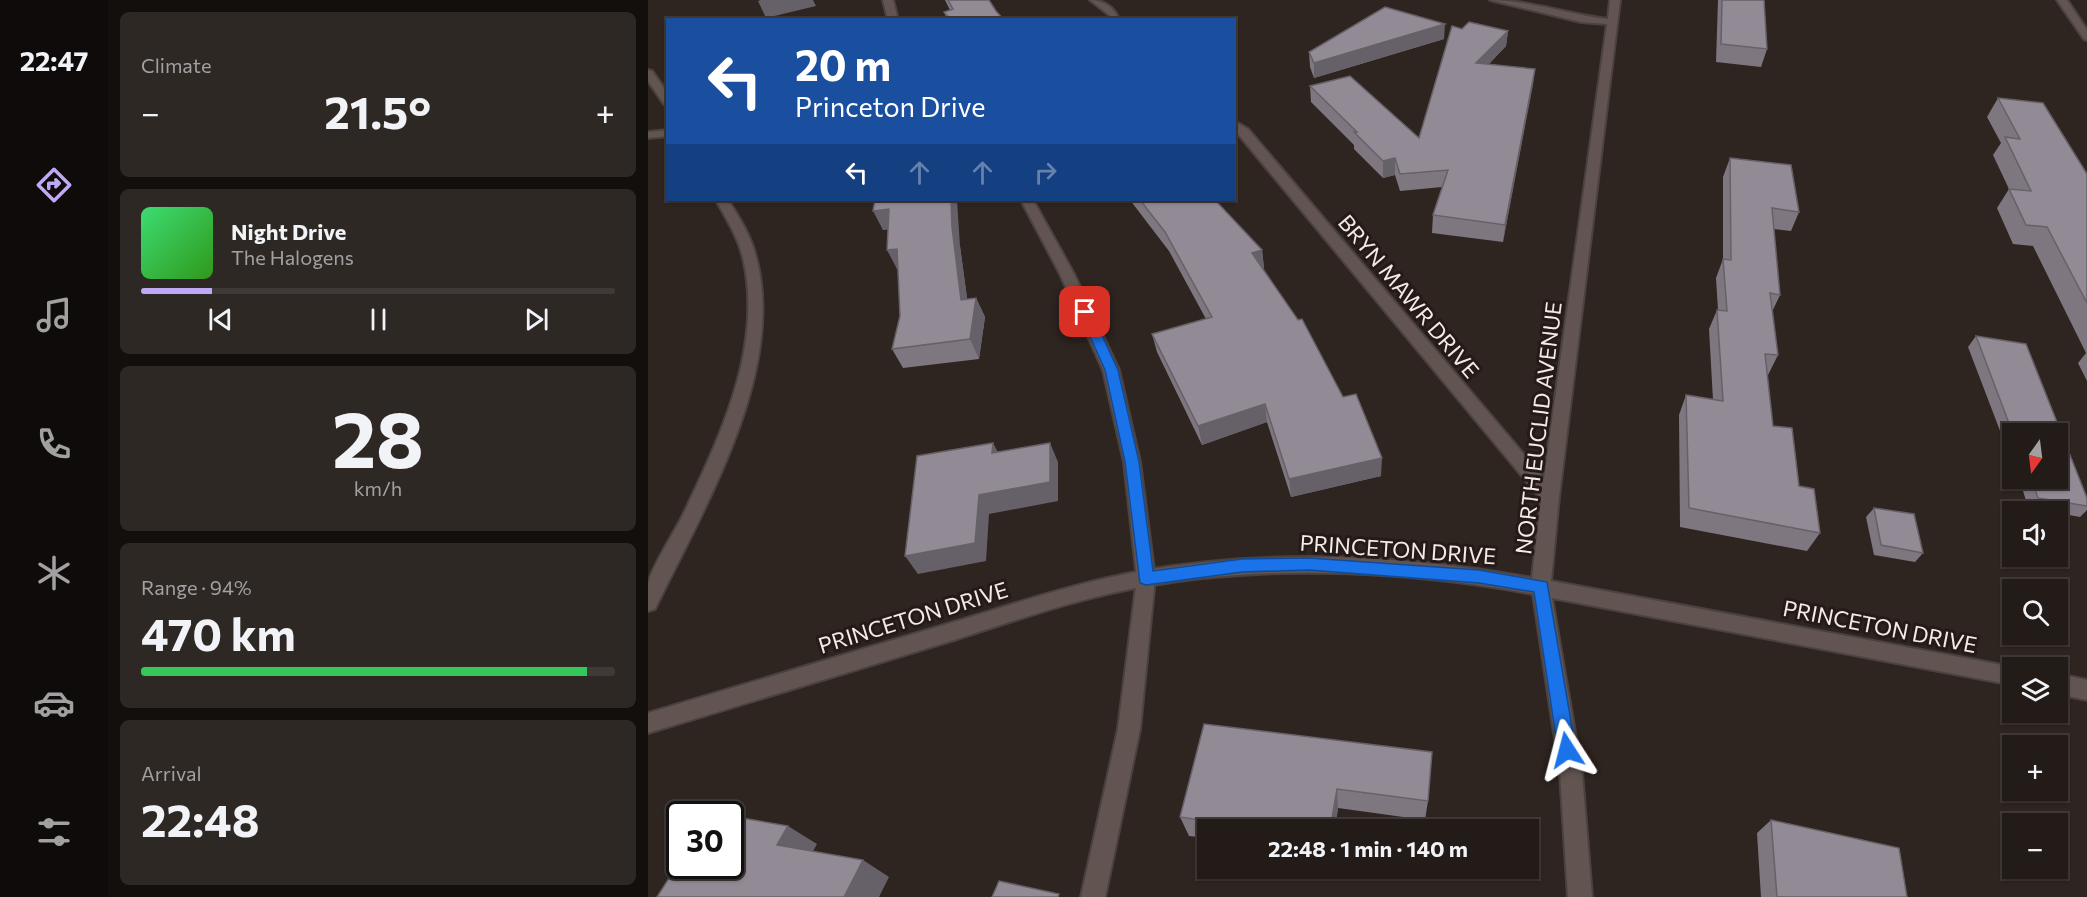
<!DOCTYPE html>
<html lang="en">
<head>
<meta charset="utf-8">
<style>
  body { margin:0; font-family:Commissioner,sans-serif; background:#2e2825; color:#f1f3f6; height:100vh; display:flex; flex-direction:column; font-size:22px; white-space:nowrap }
  * { box-sizing:border-box; margin:0 }
  p { font-size:20px; color:#a2a1a2 }
  .icon { flex:none; width:33px; height:33px; fill:none; stroke:currentColor; stroke-width:2; stroke-linecap:round; stroke-linejoin:round }
  .map { position:relative; flex:1; overflow:hidden }
  .panel { display:flex; flex-direction:column; gap:12px; padding:12px; background:#130f0d; width:540px }
  .panel>* { flex:none }
  .guide { position:absolute; left:18px; top:18px; width:570px; height:183px; border-radius:0px; box-shadow:0 2px 4px #0004,0 0 0 2px #3f3937; background:#1a4fa0; color:#fff; overflow:hidden }
  .needle { width:39px; rotate:194deg }
  .buttons { position:absolute; left:1354px; top:423px; display:grid; gap:12px }
  .buttons a { display:grid; place-items:center; width:66px; height:66px; border-radius:0px; background:#221b18; box-shadow:0 2px 4px #0004,0 0 0 2px #3f3937; font-size:30px }
  .speed { position:absolute; left:18px; top:801px; display:flex; gap:12px; font-size:30px; font-weight:700; text-align:center }
  .speed>* { display:grid; place-content:center; width:78px; height:78px; border-radius:50%; background:#221b18; box-shadow:0 2px 4px #0004,0 0 0 2px #3f3937; line-height:1 }
  .speed .limit { border:3px solid #111; border-radius:9px; background:#fff; color:#111 }
  .pin { position:absolute; display:grid; place-items:center; width:51px; height:51px; color:#fff; margin:-26px; border-radius:12px; box-shadow:0 3px 9px #0006 }
  .me { position:absolute; width:66px; margin:-33px; rotate:351deg; stroke-linejoin:round; filter:drop-shadow(0 0 4px #0008) }
  .turn { display:flex; align-items:center; gap:21px; height:126px; padding:0 30px; font-size:27px }
  .turn .icon { width:78px; height:78px; stroke-width:2.5 }
  .turn b { display:block; font-size:42px; line-height:51px }
  .lanes { display:flex; align-items:center; height:57px; padding:0 30px; background:#0003; justify-content:center; gap:30px; direction:ltr }
  .lanes .off { opacity:.35 }
  .big { font-size:45px; font-weight:700; line-height:1.1 }
  .panel .tile { flex:1; display:flex; flex-direction:column; justify-content:center; gap:9px; min-width:0; padding:0 21px; border-radius:9px; background:#2e2825 }
  .panel .dial { align-items:center; gap:0 }
  .dial b { font-size:78px; line-height:1 }
  .song { display:flex; align-items:center; gap:18px }
  .cover { width:72px; height:72px; border-radius:9px; background:linear-gradient(135deg,hsl(140 70% 55%),hsl(110 70% 35%)) }
  .played { height:6px; border-radius:3px; background:linear-gradient(90deg,#bfa9f4 15%,#3f3937 15%) }
  .keys { display:flex; justify-content:space-around; direction:ltr }
  .heat { display:flex; justify-content:space-between; align-items:center; font-size:33px; direction:ltr }
  .charge { height:9px; border-radius:4px; background:linear-gradient(90deg,#34c759 94%,#3f3937 0) }
  .trip { position:absolute; left:549px; top:819px; width:342px; height:60px; border-radius:0px; background:#221b18; box-shadow:0 2px 4px #0004,0 0 0 2px #3f3937; font-weight:700; line-height:60px; text-align:center }
  main { display:flex; flex:1; min-height:0 }
  .dock { display:flex; flex-direction:column; width:108px; justify-content:space-around; align-items:center; background:#0e0b0a; color:#a2a1a2 }
  .dock .icon { width:42px; height:42px }
  .dock .current { color:#bfa9f4 }
  .dock b { font-size:27px; color:#f1f3f6 }
  .map>svg:first-child { display:block }
  .lines { fill:none; stroke-linecap:round; stroke-linejoin:round }
  .service-casing { stroke:#4b423f; stroke-width:4 }
  .minor-casing { stroke:#4b423f; stroke-width:4 }
  .service { fill:#625551; fill-rule:evenodd }
  .minor { fill:#625551; fill-rule:evenodd }
  .wall { fill:#7e777f }
  .shaded-wall { fill:#666168 }
  .building { fill:#928a94; stroke:#666168; stroke-width:1.5 }
  .route { fill:#1a73e8; stroke:#114b97; stroke-width:1.5 }
  .labels { text-anchor:middle; dominant-baseline:central; stroke-width:6; stroke-linejoin:round; paint-order:stroke }
  .street-label { font-size:22px; fill:#f2ebe8; stroke:#251a17 }
</style>
</head>
<body>
<main>
<nav class="dock">
<b>22:47</b>
<svg class="icon current" aria-label="directions" viewBox="0 0 24 24"><path d="M12 3l9 9-9 9-9-9zM9 14v-3h6M13 9l2 2-2 2"/></svg>
<svg class="icon" aria-label="music" viewBox="0 0 24 24"><path d="M9 18V5l10-2v13"/><circle cx="6" cy="18" r="3"/><circle cx="16" cy="16" r="3"/></svg>
<svg class="icon" aria-label="phone" viewBox="0 0 24 24"><path d="M5 4h4l2 5-3 2q2 4 5 5l2-3 5 2v4C11 20 4 13 5 4z"/></svg>
<svg class="icon" aria-label="climate" viewBox="0 0 24 24"><path d="M12 3v18M4 7l16 10M4 17L20 7"/></svg>
<svg class="icon" aria-label="car" viewBox="0 0 24 24"><path d="M5 17H2v-5l4-1 3-4h7l3 4 3 1v5h-3M9 17h6M6 11h13"/><circle cx="7" cy="17" r="2"/><circle cx="17" cy="17" r="2"/></svg>
<svg class="icon" aria-label="filters" viewBox="0 0 24 24"><path d="M4 7h16M4 17h16"/><circle cx="9" cy="7" r="2"/><circle cx="15" cy="17" r="2"/></svg>
</nav>
<section class="panel">
<div class="tile"><p>Climate</p>
<div class="heat"><a>−</a><b class="big">21.5°</b><a>+</a></div>
</div>
<div class="tile">
<div class="song"><i class="cover"></i><div><b>Night Drive</b><p>The Halogens</p></div></div>
<div class="played"></div>
<div class="keys"><svg class="icon" aria-label="previous" viewBox="0 0 24 24"><path d="M18 5L8 12l10 7zM5 5v14"/></svg><svg class="icon" aria-label="pause" viewBox="0 0 24 24"><path d="M8 5v14M16 5v14"/></svg><svg class="icon" aria-label="next" viewBox="0 0 24 24"><path d="M6 5l10 7-10 7zM19 5v14"/></svg></div>
</div>
<div class="tile dial"><b>28</b><p>km/h</p></div>
<div class="tile"><p>Range · 94%</p><b class="big">470 km</b><div class="charge"></div></div>
<div class="tile"><p>Arrival</p><b class="big">22:48</b></div>
</section>
<div class="map">
<svg width="1439" height="897" viewBox="0 0 1439 897">
  <rect width="100%" height="100%" fill="#2e2420"/>
  <g class="lines">
    <g class="service-casing">
      <path id="service" d="M235,0H245L250,20H240Z
        M373,200H385L426,274L471,370L492,462L507,578L492,729L457,897H433L470,729L489,578L476,462L455,370L412,274Z"/>
    </g>
    <g class="minor-casing">
      <path id="minor" d="M442,0C455,0 467,7 471,20H462L461,15Z
        M842,0C882,0 921,15 960,19L962,0H972L911,497L903,581L1365,667L1367,668H1365V685L904,598L934,773L944,897H920L912,773L885,594C761,571 624,564 499,586C433,597 369,620 306,640C204,671 102,702 0,733V713C102,683 204,652 306,622C369,603 434,581 499,570C625,549 760,555 884,578L893,499L586,129V121L600,129L896,478L959,24L933,22Z
        M1409,0H1419L1439,30V40L1436,39Z
        M0,70L4,71L20,94V105L16,104L0,81Z
        M20,130V136L0,138V132Z
        M68,200H80C91,217 103,236 108,257C139,371 55,509 7,609L0,611C0,603 0,592 0,584C4,566 26,533 35,515C72,437 116,346 95,258C90,237 78,218 68,200Z
        M1410,674L1439,680V700L1410,694Z"/>
    </g>
    <use href="#service" class="service"/>
    <use href="#minor" class="minor"/>
  </g>
  <path class="wall" d="M297,0H341L348,11L356,20H299L296,12L302,10Z
    M1070,0H1116L1119,49L1113,67L1068,62Z
    M860,31L858,46L841,64L887,69L855,242L784,233L785,215L794,187L752,191L747,175L735,178L706,149V145L663,102L662,86L771,138Z
    M796,39L666,78L662,67L661,52Z
    M1350,98L1439,174V381L1430,363L1438,353L1385,246L1365,244L1349,208L1361,189L1345,155L1353,143L1339,117Z
    M1082,158L1151,212L1143,231L1126,229L1132,295L1124,312L1130,355L1120,375H1119L1125,426L1172,533L1159,551L1032,527L1031,415L1038,395L1065,400L1061,329L1069,310H1070L1068,278L1075,259V177Z
    M227,200L312,246L319,299L328,298L337,317L331,359L255,368L244,349L252,316L250,269H249L240,229L235,230Z
    M482,200H567L614,250L616,268L615,269L733,476L643,497L619,422L554,445L509,352L504,334L558,319L521,251Z
    M1328,336L1378,344L1439,498V510L1432,517L1410,513V512H1403L1380,507L1371,478H1410V434H1365V460L1357,436H1354L1320,347Z
    M1226,508L1275,553L1267,562L1226,555L1218,517Z
    M784,752L780,801L777,820L690,808L687,830H560V838L541,836L532,817Z
    M1123,820L1259,897H1113L1109,833Z"/>
  <path class="shaded-wall" d="M113,0H165L168,6L118,18L110,1Z
    M797,24L796,39L666,78V63Z
    M860,31L858,46L826,79L828,63Z
    M887,69L885,85L855,242L857,225Z
    M747,158V175L735,178V161Z
    M303,200H309L312,246L322,319L313,300L304,227Z
    M241,209L250,228L235,230L225,211Z
    M249,249L258,268L249,269L239,250Z
    M614,250L616,268L606,271L604,253Z
    M328,298L337,317L331,359L322,339Z
    M617,404L619,422L554,445L550,426Z
    M345,443L355,462L344,453Z
    M402,443L410,462V501L341,514L338,561L270,574L257,556L331,495Z
    M734,458L733,476L643,497L641,479Z
    M689,789L690,808L687,830H682Z
    M140,826L169,844L159,862L129,845Z
    M215,860L241,877L231,897H196Z"/>
  <path class="building" d="M300,0H341L348,11L356,20H303L296,12L305,9Z
    M1074,0H1116L1119,49L1073,44Z
    M737,7L797,24L666,63L661,52Z
    M821,22L860,31L828,63L887,69L857,225L785,215L800,170L752,174L747,158L735,161L706,132H709L662,86L702,76L771,138L804,26L814,29Z
    M1350,98L1395,103L1439,174V303L1399,227L1378,225L1361,189L1383,191L1357,137L1372,139Z
    M1082,158L1143,165L1151,212L1124,208L1132,295L1122,293L1130,355L1117,354L1125,426L1144,428L1151,486L1166,489L1172,533L1041,508L1038,395L1075,401L1069,310L1079,311L1075,259L1083,260Z
    M227,200H303L304,227L313,300L328,298L322,339L244,349L252,316L249,249L239,250L241,209L225,211Z
    M492,200H567L614,250L604,253L650,320L654,319L695,397L708,394L734,458L641,479L617,404L550,426L504,334L564,317L517,232Z
    M1328,336L1378,344L1439,498V506L1390,498L1383,478H1410V434H1368L1366,426H1362Z
    M345,443L344,453L402,443V482L331,495L327,543L257,556L269,456Z
    M1226,508L1266,514L1275,553L1233,545Z
    M556,724L784,752L780,801L689,789L682,830H616L532,817Z
    M63,812L75,814H61Z
    M82,816L140,826L129,845L215,860L196,897H9L32,861V866H82Z
    M1123,820L1251,848L1259,897H1129Z
    M351,881L411,894L410,897H344Z"/>
  <path class="route" d="M437,308L443,312L470,370L491,462L505,571L594,559L661,558L831,570L899,582L928,750L925,756L919,759L913,756L910,750L886,592L831,583L661,570L594,572L498,585L492,583L477,462L457,370L431,312Z"/>
  <g class="labels">
    <g class="street-label">
      <text transform="translate(761 296) rotate(50)">BRYN MAWR DRIVE</text>
      <text transform="translate(890 428) rotate(-83)">NORTH EUCLID AVENUE</text>
      <text transform="translate(750 549) rotate(4)">PRINCETON DRIVE</text>
      <text transform="translate(265 617) rotate(-17)">PRINCETON DRIVE</text>
      <text transform="translate(1232 626) rotate(11)">PRINCETON DRIVE</text>
    </g>
  </g>
</svg>
<div class="buttons">
<a><svg class="needle" viewBox="-14 -14 28 28"><path d="M0-13l5 13h-10z" fill="#e53935"/><path d="M0 13l5-13h-10z" fill="#a2a1a2"/></svg></a>
<a><svg class="icon" aria-label="sound" viewBox="0 0 24 24"><path d="M4 9h4l5-4v14l-5-4H4zM17 9q2 3 0 6"/></svg></a>
<a><svg class="icon" aria-label="search" viewBox="0 0 24 24"><circle cx="10" cy="10" r="6"/><path d="M15 15l6 6"/></svg></a>
<a><svg class="icon" aria-label="layers" viewBox="0 0 24 24"><path d="M12 4l9 5-9 5-9-5zM3 14l9 5 9-5"/></svg></a>
<a>+</a>
<a>−</a>
</div>
<div class="speed"><div class="limit">30</div></div>
<div class="pin" style="left:437px;top:312px;background:#d93025"><svg class="icon" aria-label="arrive" viewBox="0 0 24 24"><path d="M6 21V4h12l-3 4 3 4H6"/></svg></div>
<svg class="me" style="left:919px;top:750px" viewBox="-20 -20 40 40"><path d="M0-17L14 15 0 8-14 15z" fill="#1a73e8" stroke="#fff" stroke-width="4"/></svg>
<div class="trip">22:48 · 1 min · 140 m</div>
<div class="guide">
<div class="turn"><svg class="icon" aria-label="left" viewBox="0 0 24 24"><path d="M17 20v-9H6M10 6l-5 5 5 5"/></svg><div><b>20 m</b>Princeton Drive</div></div>
<div class="lanes"><svg class="icon" aria-label="left" viewBox="0 0 24 24"><path d="M17 20v-9H6M10 6l-5 5 5 5"/></svg><svg class="icon off" aria-label="ahead" viewBox="0 0 24 24"><path d="M12 20V5M6 11l6-6 6 6"/></svg><svg class="icon off" aria-label="ahead" viewBox="0 0 24 24"><path d="M12 20V5M6 11l6-6 6 6"/></svg><svg class="icon off" aria-label="right" viewBox="0 0 24 24"><path d="M7 20v-9h11M14 6l5 5-5 5"/></svg></div>
</div>
</div>
</main>
</body>
</html>
